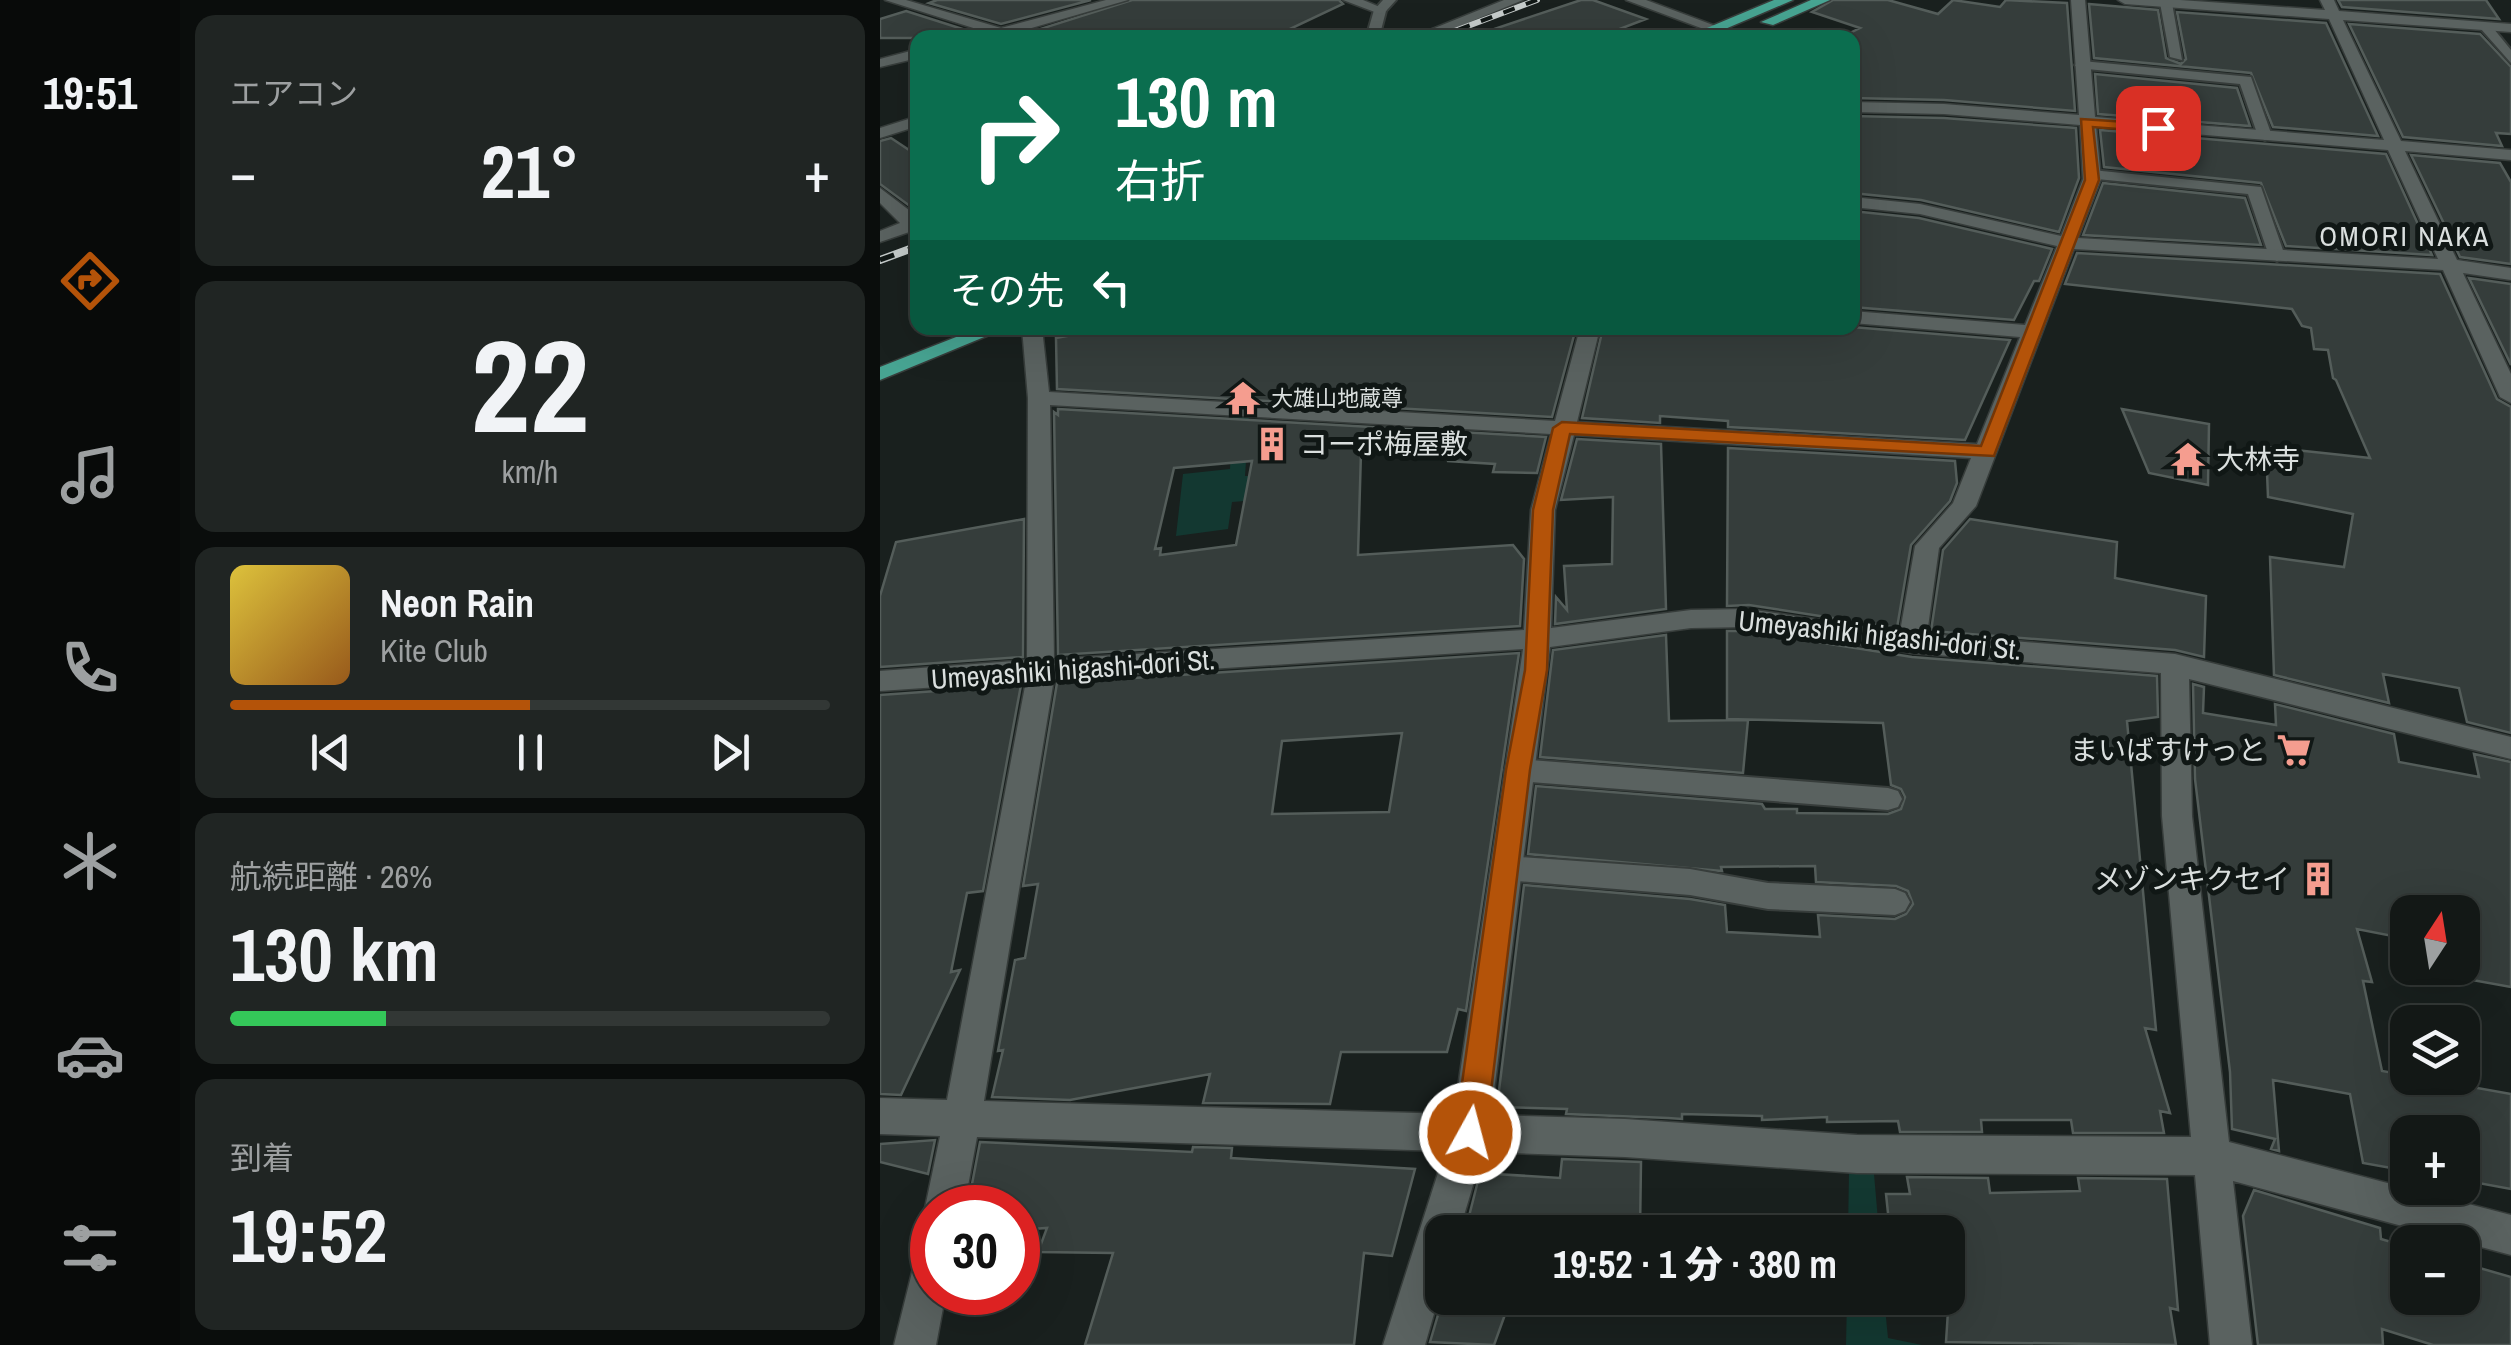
<!DOCTYPE html>
<html lang="ja">
<head>
<meta charset="utf-8">
<style>
  body { margin:0; font-family:"Archivo Narrow","Noto Sans JP",sans-serif; background:#202523; color:#f1f3f6; height:100vh; display:flex; flex-direction:column; font-size:38px; white-space:nowrap }
  * { box-sizing:border-box; margin:0 }
  p { font-size:32px; color:#9da0a1 }
  .icon { flex:none; width:55px; height:55px; fill:none; stroke:currentColor; stroke-width:2; stroke-linecap:round; stroke-linejoin:round }
  .map { position:relative; flex:1; overflow:hidden }
  .drawer { display:flex; flex-direction:column; gap:15px; padding:15px; background:#0a0d0c; width:700px }
  .drawer>* { flex:none }
  .top-card { position:absolute; left:30px; top:30px; width:950px; height:305px; border-radius:20px; box-shadow:0 10px 40px #0002,0 0 0 2px #323735; background:#0b6e4f; color:#fff; overflow:hidden }
  .needle { width:65px; rotate:12deg }
  .fabs { position:absolute; left:1510px; top:895px; display:grid; gap:20px }
  .fabs a { display:grid; place-items:center; width:90px; height:90px; border-radius:20px; background:#131816; box-shadow:0 10px 40px #0002,0 0 0 2px #323735; font-size:50px }
  .speed { position:absolute; left:30px; top:1185px; display:flex; gap:20px; font-size:50px; font-weight:700; text-align:center }
  .speed>* { display:grid; place-content:center; width:130px; height:130px; border-radius:50%; background:#131816; box-shadow:0 10px 40px #0002,0 0 0 2px #323735; line-height:1 }
  .speed .limit { border:15px solid #d22; background:#fff; color:#111 }
  .pin { position:absolute; display:grid; place-items:center; width:85px; height:85px; color:#fff; margin:-42px; border-radius:20px; box-shadow:0 5px 15px #0006 }
  .me { position:absolute; width:110px; margin:-55px; rotate:7deg; stroke-linejoin:round; filter:drop-shadow(0 0 8px #0008) }
  .turn { display:flex; align-items:center; gap:35px; height:210px; padding:0 40px; font-size:45px }
  .turn .icon { width:130px; height:130px; stroke-width:2.5 }
  .turn b { display:block; font-size:70px; line-height:85px }
  .then { display:flex; align-items:center; height:95px; padding:0 40px; background:#0003; gap:20px; font-size:38px }
  .big { font-size:75px; font-weight:800; line-height:1.1 }
  .drawer .widget { flex:1; display:flex; flex-direction:column; justify-content:center; gap:15px; min-width:0; padding:0 35px; border-radius:20px; background:#202523 }
  .drawer .dial { align-items:center; gap:0 }
  .dial b { font-size:130px; line-height:1 }
  .song { display:flex; align-items:center; gap:30px }
  .cover { width:120px; height:120px; border-radius:15px; background:linear-gradient(135deg,hsl(50 70% 55%),hsl(30 70% 35%)) }
  .played { height:10px; border-radius:5px; background:linear-gradient(90deg,#b45309 50%,#323735 50%) }
  .keys { display:flex; justify-content:space-around; direction:ltr }
  .heat { display:flex; justify-content:space-between; align-items:center; font-size:55px; direction:ltr }
  .charge { height:15px; border-radius:8px; background:linear-gradient(90deg,#34c759 26%,#323735 0) }
  .trip { position:absolute; left:545px; top:1215px; width:540px; height:100px; border-radius:20px; background:#131816; box-shadow:0 10px 40px #0002,0 0 0 2px #323735; font-weight:800; line-height:100px; text-align:center }
  main { display:flex; flex:1; min-height:0 }
  .menu { display:flex; flex-direction:column; width:180px; justify-content:space-around; align-items:center; background:#080a09; color:#9da0a1 }
  .menu .icon { width:70px; height:70px }
  .menu .active { color:#b45309 }
  .menu b { font-size:45px; color:#f1f3f6 }
  .map>svg:first-child { display:block }
  .green { fill:#133831 }
  .building { fill:#353d3b; stroke:#545d5a; stroke-width:2.5; fill-rule:evenodd }
  .lines { fill:none; stroke-linecap:round; stroke-linejoin:round }
  .service-casing { stroke:#373d3b; stroke-width:4 }
  .minor-casing { stroke:#373d3b; stroke-width:3 }
  .trunk-casing { stroke:#373d3b; stroke-width:3 }
  .service { fill:#5a6260; fill-rule:evenodd }
  .minor { fill:#5a6260; fill-rule:evenodd }
  .trunk { fill:#47a492; fill-rule:evenodd }
  .rail-far1-casing { stroke:#c6cccb; stroke-width:6 }
  .rail-casing { stroke:#c6cccb; stroke-width:8 }
  .rail-far1 { stroke:#101715; stroke-width:4; stroke-dasharray:12; stroke-linecap:butt }
  .rail { stroke:#101715; stroke-width:5; stroke-dasharray:15; stroke-linecap:butt }
  .route { fill:#b45309; stroke:#753606; stroke-width:2.5 }
  .labels { text-anchor:middle; dominant-baseline:central; stroke-width:10; stroke-linejoin:round; paint-order:stroke }
  .far-poi-label { font-size:22px; fill:#dadfde; stroke:#101715; text-anchor:start }
  .far-quarter-label { font-size:28px; letter-spacing:2.5px; fill:#dadfde; stroke:#101715 }
  .poi-label { font-size:28px; fill:#dadfde; stroke:#101715; text-anchor:start }
  .street-label { font-size:28px; fill:#dadfde; stroke:#101715 }
</style>
</head>
<body>
<main>
<nav class="menu">
<b>19:51</b>
<svg class="icon active" aria-label="directions" viewBox="0 0 24 24"><path d="M12 3l9 9-9 9-9-9zM9 14v-3h6M13 9l2 2-2 2"/></svg>
<svg class="icon" aria-label="music" viewBox="0 0 24 24"><path d="M9 18V5l10-2v13"/><circle cx="6" cy="18" r="3"/><circle cx="16" cy="16" r="3"/></svg>
<svg class="icon" aria-label="phone" viewBox="0 0 24 24"><path d="M5 4h4l2 5-3 2q2 4 5 5l2-3 5 2v4C11 20 4 13 5 4z"/></svg>
<svg class="icon" aria-label="climate" viewBox="0 0 24 24"><path d="M12 3v18M4 7l16 10M4 17L20 7"/></svg>
<svg class="icon" aria-label="car" viewBox="0 0 24 24"><path d="M5 17H2v-5l4-1 3-4h7l3 4 3 1v5h-3M9 17h6M6 11h13"/><circle cx="7" cy="17" r="2"/><circle cx="17" cy="17" r="2"/></svg>
<svg class="icon" aria-label="filters" viewBox="0 0 24 24"><path d="M4 7h16M4 17h16"/><circle cx="9" cy="7" r="2"/><circle cx="15" cy="17" r="2"/></svg>
</nav>
<section class="drawer">
<div class="widget"><p>エアコン</p>
<div class="heat"><a>−</a><b class="big">21°</b><a>+</a></div>
</div>
<div class="widget dial"><b>22</b><p>km/h</p></div>
<div class="widget">
<div class="song"><i class="cover"></i><div><b>Neon Rain</b><p>Kite Club</p></div></div>
<div class="played"></div>
<div class="keys"><svg class="icon" aria-label="previous" viewBox="0 0 24 24"><path d="M18 5L8 12l10 7zM5 5v14"/></svg><svg class="icon" aria-label="pause" viewBox="0 0 24 24"><path d="M8 5v14M16 5v14"/></svg><svg class="icon" aria-label="next" viewBox="0 0 24 24"><path d="M6 5l10 7-10 7zM19 5v14"/></svg></div>
</div>
<div class="widget"><p>航続距離 · 26%</p><b class="big">130 km</b><div class="charge"></div></div>
<div class="widget"><p>到着</p><b class="big">19:52</b></div>
</section>
<div class="map">
<svg width="1631" height="1345" viewBox="0 0 1631 1345">
  <rect width="100%" height="100%" fill="#19201e"/>
  <path class="green" d="M353,415L369,416L365,476L428,475L424,496L352,502L348,529L296,536L303,474L350,469Z
    M969,1172L994,1174L999,1232H968Z
    M967,1298H1004L1008,1338L1042,1345H966Z"/>
  <path class="building" d="M57,0H211L121,24L49,3Z
    M252,0H459L463,4L391,38H132Z
    M701,0H713L766,19L716,38H609L608,31Z
    M953,0H1008L1058,14L1073,0L1120,7L1126,0L1187,3L1195,111L1064,100L972,98V32L980,28L932,12Z
    M1458,0H1606L1619,19L1462,7Z
    M1209,4L1278,10L1286,58L1301,64L1306,59L1297,12L1446,23L1498,136L1393,127L1371,73L1214,58Z
    M26,11L95,33L88,38H0V19Z
    M1469,24L1600,34L1631,67V134L1616,133L1622,146L1523,137Z
    M1215,74L1357,88L1370,126L1218,114Z
    M972,116L1064,118L1196,128L1199,178L1179,232L1041,200L972,193Z
    M1220,130L1506,154L1552,255L1406,246L1381,183L1224,167Z
    M11,138L38,156V212L0,184V141Z
    M1531,155L1620,163L1631,182V264L1580,257Z
    M1223,183L1365,198L1381,245L1203,235Z
    M972,211L1039,218L1172,249L1159,281H1154L1134,320L972,307Z
    M1197,253L1560,274L1617,399L1631,407V733L1587,722L1579,688L1503,674L1509,703L1394,675L1390,557L1464,567L1473,514L1388,497L1386,447L1490,458L1456,380L1453,378L1448,350L1434,349L1431,328L1422,326L1412,309L1185,284Z
    M1589,278L1631,284V365Z
    M230,328H696L672,417L177,389L176,338Z
    M723,328L972,327L1130,340L1085,440L848,427V421L780,416V423L702,418Z
    M178,409L666,437L657,473L613,472L615,464L568,461L567,458L481,452L478,555L633,545L644,559L640,626L178,655L174,412L178,415ZM372,461L356,545L280,555L281,548L275,549L294,468Z
    M1242,409L1329,424L1328,485L1269,473Z
    M697,439L781,444L786,609L675,624L676,597L687,610L684,566L732,564L733,497L681,500Z
    M848,448L1075,461L1077,483L1070,501L1031,545L1017,628L869,605L847,606Z
    M144,519L143,657L0,667V596L16,542Z
    M1090,519L1237,542L1235,578L1326,596L1324,657L1295,650L1051,631L1063,550Z
    M847,631H868L1032,657L1277,676L1278,717L1247,721L1276,1030L1265,1028L1290,1113L1280,1111L1284,1133H1193L1191,1120H1101L1102,1132H1020L1018,1121L947,1122V1117L882,1120V1116L802,1114V1119L788,1118L686,1114L687,1109L617,1107L644,885L810,899L845,905L847,932L940,937L938,915L1015,919L1026,914L1033,904L1028,891L1016,886L936,882L935,866L841,867L842,871L648,854L656,786L882,804L885,809H917V813L1008,814L1021,809L1025,797L1021,789L1011,785L1003,723L847,719Z
    M786,635L789,721L868,720L863,773L660,757L673,650Z
    M639,653L586,1011L578,1009L567,1052H461L450,1104L323,1103L330,1074L190,1100L112,1097L123,1050L118,1051L135,960L145,958L158,884L143,886L177,683ZM522,733L509,812L392,814L402,741Z
    M1313,684L1324,687L1323,713L1396,725L1395,704L1514,734L1519,762L1599,777L1594,754L1631,762V987L1581,978L1582,912H1528V939L1477,929L1492,982L1483,981L1502,1071L1631,1094V1189L1582,1180V1132H1528V1171L1483,1163L1470,1094L1393,1080L1399,1151L1391,1149L1395,1139L1352,1129L1350,1072L1315,779Z
    M141,685L103,891L87,893L71,972L80,970L21,1095L0,1094V695Z
    M55,1140L48,1174L0,1162V1144Z
    M100,1142L312,1152L313,1147L352,1148L351,1158L535,1169L512,1256L484,1253L474,1345H205L233,1253L158,1252L167,1228L138,1230V1208H91L98,1186L92,1184Z
    M682,1159L761,1162L760,1232L586,1228L600,1173L680,1178Z
    M1027,1177L1108,1178L1110,1193L1200,1191L1198,1178L1287,1179L1298,1310L1290,1308L1296,1345L1066,1342L1071,1265H1068V1232H1010L1006,1194H1030Z
    M1374,1190L1500,1228L1501,1239L1528,1247V1298H1582V1263L1631,1277V1345H1553L1502,1329L1503,1345H1378L1363,1216Z
    M563,1298H631L614,1345L550,1342Z"/>
  <g class="lines">
    <g class="service-casing">
      <path id="service" d="M503,0H516L506,11L499,38H486L494,10Z
        M1284,0L1292,3L1302,60L1290,57L1280,3Z
        M1601,23H1609L1631,50V63L1601,29Z
        M1202,61L1371,77L1392,136L1385,140L1378,136L1360,84L1197,68L1195,65Z
        M1212,170L1381,187L1405,256L1397,261L1389,256L1368,194L1207,178L1204,175Z
        M638,759L1008,788L1018,791L1022,799L1018,807L1008,810L638,781L628,778L625,770L628,762Z
        M625,856L810,869L888,883L1015,889L1025,893L1030,902L1025,911L1015,915L888,909L810,895L625,880L615,877L611,868L615,859Z"/>
    </g>
    <g class="minor-casing">
      <path id="minor" d="M5,0H26L121,28L226,0H248L117,38H92L106,32Z
        M463,0H483L507,10L500,14Z
        M624,0H643L551,38H530Z
        M746,0H766L841,28L829,31Z
        M1191,0H1205L1215,117L1504,140L1449,19L1245,4L1238,0H1300L1445,10L1440,0H1454L1459,11L1631,24V32L1463,20L1521,141L1631,150V160L1525,151L1577,260L1631,268V280L1583,273L1631,374V403L1620,397L1563,270L1194,249L1096,506L1059,548L1047,634L1295,654L1631,737V759L1309,679L1312,816L1349,1142L1631,1215V1255L1353,1181L1372,1345H1330L1315,1175L977,1173L745,1157L603,1152L579,1232H562V1286L545,1345H503L565,1151L97,1137L84,1208H52L50,1222L45,1208L60,1136L0,1134V1098L67,1100L146,681L0,691V671L147,660L148,398L142,328H162L169,392L675,421L700,328H720L697,422L1097,444L1140,337L972,323V311L1145,325L1177,246L1040,214L972,207V197L1040,204L1181,236L1203,179L1200,125L1064,114L972,112V102L1064,104L1199,115ZM1216,126L1508,150L1558,259L1198,238L1221,179ZM170,405L671,434L651,510L644,630L174,659ZM694,435L1091,458L1073,503L1035,546L1020,632L868,609L811,610L671,628L675,510ZM868,627L1032,653L1281,673L1282,816L1311,1137L977,1135L745,1119L611,1115L670,647L811,628ZM643,649L574,1114L104,1101L174,679Z
        M38,49V58L0,67V59Z
        M38,116V126L0,138V128Z
        M0,188L38,217V229L0,242V231L20,223L0,203Z
        M52,1242V1292H66L56,1345H14L38,1248Z"/>
    </g>
    <g class="trunk-casing">
      <path id="trunk" d="M894,0H913L824,38H803Z
        M931,0H950L893,25L881,22Z
        M99,328H126L0,380V367Z"/>
    </g>
    <use href="#service" class="service"/>
    <use href="#minor" class="minor"/>
    <use href="#trunk" class="trunk"/>
    <g class="rail-far1-casing">
      <path id="rail-far1" d="M556,38L657,0"/>
    </g>
    <g class="rail-casing">
      <path id="rail" d="M0,260L38,246"/>
    </g>
    <use href="#rail-far1" class="rail-far1"/>
    <use href="#rail" class="rail"/>
  </g>
  <path class="route" d="M1201,119L1278,124L1284,128L1278,132L1213,127L1219,180L1114,456L690,434L673,510L667,670L650,770L606,1133L601,1144L590,1149L579,1144L575,1133L626,770L645,670L653,510L673,428L682,422L1101,446L1205,180Z"/>
  <defs>
    <g id="temple-bare" transform="scale(2.7)"><path d="M0-6L5-2H3V0L6.5 2.5H4V6H1.5V3h-3V6H-4V2.5H-6.5L-3 0V-2H-5Z" fill="#f59d8f" stroke="#101715" stroke-width="2.5" paint-order="stroke"/></g>
    <g id="building-bare" transform="scale(2.7)"><path d="M-4-6H4V6H1V3H-1V6H-4ZM-2.5-4.3h1.7v1.8h-1.7ZM.8-4.3h1.7v1.8H.8ZM-2.5-1h1.7V.8h-1.7ZM.8-1h1.7V.8H.8Z" fill="#f59d8f" stroke="#101715" stroke-width="2.5" paint-order="stroke"/></g>
    <g id="supermarket-bare" transform="scale(2.7)"><path d="M-6-5.5h2.5l.6 2H6L4.5 2H-2.5L-4.4-4H-6ZM-1.5 3.2a1.3 1.3 0 1 0 .1 0ZM3 3.2a1.3 1.3 0 1 0 .1 0Z" fill="#f59d8f" stroke="#101715" stroke-width="2.5" paint-order="stroke"/></g>
  </defs>
  <g fill-rule="evenodd">
    <use href="#temple-bare" x="363" y="398"/>
    <use href="#building-bare" x="392" y="444"/>
    <use href="#temple-bare" x="1308" y="459"/>
    <use href="#supermarket-bare" x="1414" y="750"/>
    <use href="#building-bare" x="1438" y="879"/>
  </g>
  <g class="labels">
    <g class="far-poi-label">
      <text x="391" y="398">大雄山地蔵尊</text>
    </g>
    <g class="far-quarter-label">
      <text x="1525" y="236">OMORI NAKA</text>
    </g>
    <g class="poi-label">
      <text x="420" y="444">コーポ梅屋敷</text>
      <text x="1336" y="459">大林寺</text>
      <text x="1386" y="750" text-anchor="end">まいばすけっと</text>
      <text x="1410" y="879" text-anchor="end">メゾンキクセイ</text>
    </g>
    <g class="street-label">
      <text transform="translate(1000 635) rotate(6)">Umeyashiki higashi-dori St.</text>
      <text transform="translate(193 669) rotate(-4)">Umeyashiki higashi-dori St.</text>
    </g>
  </g>
</svg>
<div class="fabs">
<a><svg class="needle" viewBox="-14 -14 28 28"><path d="M0-13l5 13h-10z" fill="#e53935"/><path d="M0 13l5-13h-10z" fill="#9da0a1"/></svg></a>
<a><svg class="icon" aria-label="layers" viewBox="0 0 24 24"><path d="M12 4l9 5-9 5-9-5zM3 14l9 5 9-5"/></svg></a>
<a>+</a>
<a>−</a>
</div>
<div class="speed"><div class="limit">30</div></div>
<div class="pin" style="left:1278px;top:128px;background:#d93025"><svg class="icon" aria-label="arrive" viewBox="0 0 24 24"><path d="M6 21V4h12l-3 4 3 4H6"/></svg></div>
<svg class="me" style="left:590px;top:1133px" viewBox="-20 -20 40 40"><circle r="17" fill="#b45309" stroke="#fff" stroke-width="3"/><path d="M0-11L8 9 0 5-8 9z" fill="#fff"/></svg>
<div class="trip">19:52 · 1 分 · 380 m</div>
<div class="top-card">
<div class="turn"><svg class="icon" aria-label="right" viewBox="0 0 24 24"><path d="M7 20v-9h11M14 6l5 5-5 5"/></svg><div><b>130 m</b>右折</div></div>
<div class="then">その先<svg class="icon" aria-label="left" viewBox="0 0 24 24"><path d="M17 20v-9H6M10 6l-5 5 5 5"/></svg></div>
</div>
</div>
</main>
</body>
</html>
